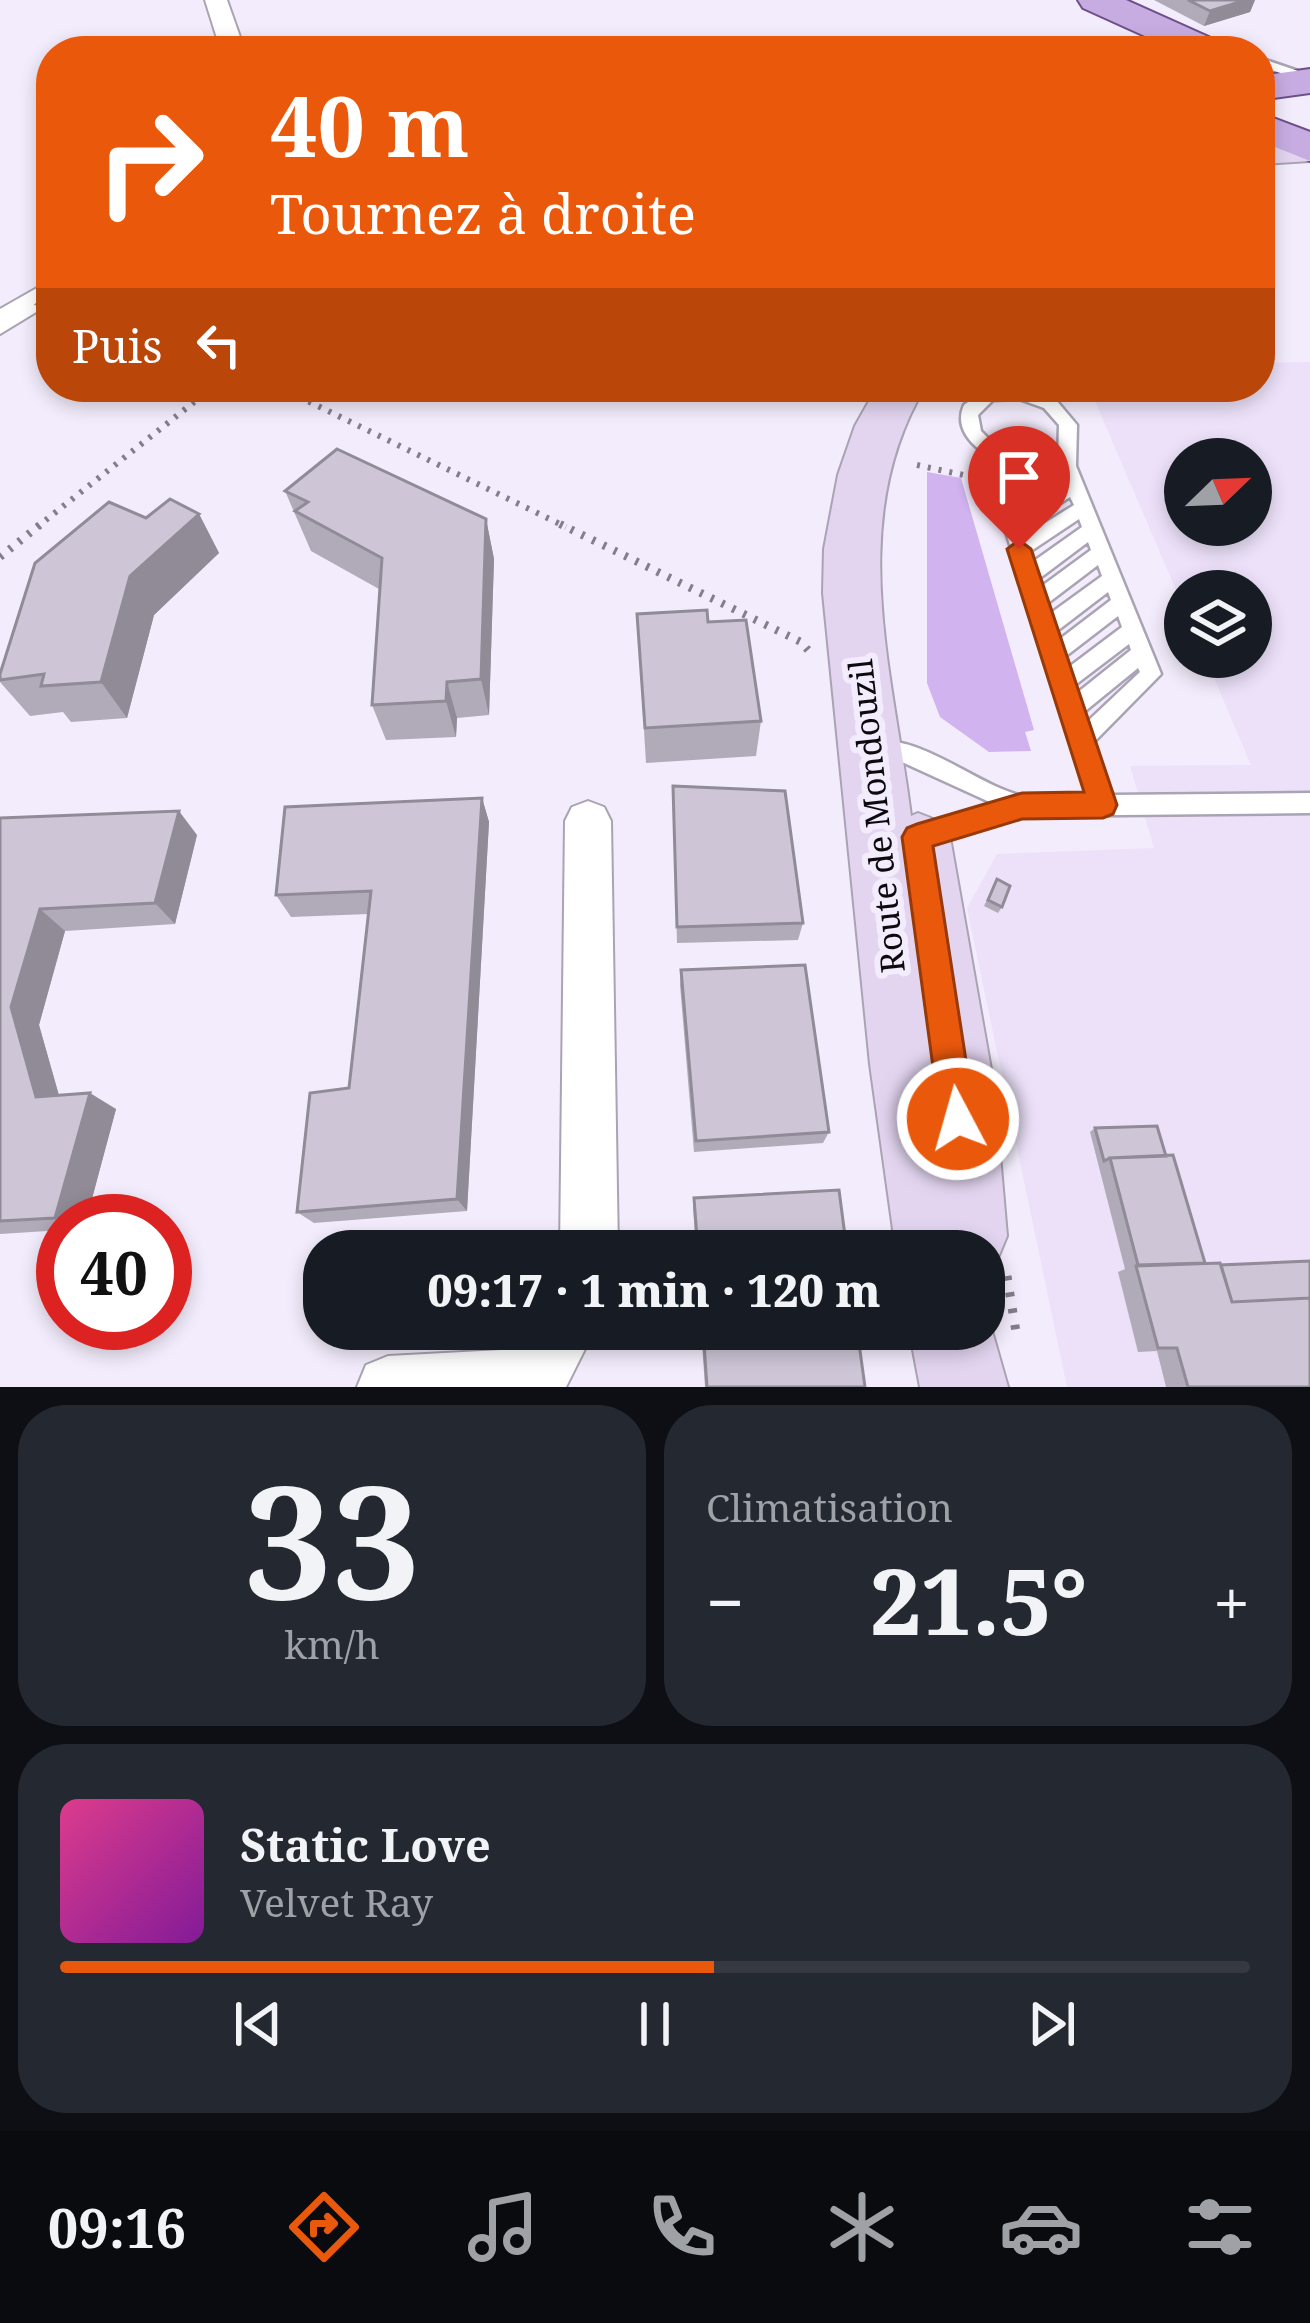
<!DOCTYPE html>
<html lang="fr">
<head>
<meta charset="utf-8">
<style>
  body { margin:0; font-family:"Noto Serif",serif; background:#242831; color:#f1f3f6; height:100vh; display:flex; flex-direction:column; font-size:45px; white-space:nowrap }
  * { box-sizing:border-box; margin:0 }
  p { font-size:39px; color:#9ea1a6 }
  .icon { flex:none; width:66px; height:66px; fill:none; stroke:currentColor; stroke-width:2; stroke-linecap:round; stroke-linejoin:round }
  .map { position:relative; height:1387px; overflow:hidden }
  .details { display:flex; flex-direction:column; gap:18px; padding:18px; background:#0d0f14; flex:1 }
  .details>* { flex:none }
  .top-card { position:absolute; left:36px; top:36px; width:1239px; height:366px; border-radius:48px; box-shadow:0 6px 18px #0003; background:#ea580c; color:#fff; overflow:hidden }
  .needle { width:78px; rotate:67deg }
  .tools { position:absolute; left:1164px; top:438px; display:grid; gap:24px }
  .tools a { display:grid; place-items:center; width:108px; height:108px; border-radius:50%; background:#171b24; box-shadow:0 6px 18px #0003; font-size:60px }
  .speed { position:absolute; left:36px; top:1194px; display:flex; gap:24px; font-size:60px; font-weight:700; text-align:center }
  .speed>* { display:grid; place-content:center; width:156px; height:156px; border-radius:50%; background:#171b24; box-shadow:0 6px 18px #0003; line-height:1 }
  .speed .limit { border:18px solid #d22; background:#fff; color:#111 }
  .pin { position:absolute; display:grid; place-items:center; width:102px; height:102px; color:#fff; margin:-123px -51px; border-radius:50% 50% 50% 0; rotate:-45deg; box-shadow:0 0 12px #0007 }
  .pin .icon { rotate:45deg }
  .me { position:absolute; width:132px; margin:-66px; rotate:354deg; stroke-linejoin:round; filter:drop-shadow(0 0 9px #0008) }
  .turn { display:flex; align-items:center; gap:42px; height:252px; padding:0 36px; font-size:54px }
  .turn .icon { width:156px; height:156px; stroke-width:2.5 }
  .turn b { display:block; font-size:84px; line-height:102px }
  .then { display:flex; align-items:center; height:114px; padding:0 36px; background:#0003; gap:24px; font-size:45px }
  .big { font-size:90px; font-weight:800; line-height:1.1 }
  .details .tile { flex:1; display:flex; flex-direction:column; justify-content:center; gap:18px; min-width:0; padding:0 42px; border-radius:48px; background:#242831 }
  .details .dial { align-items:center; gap:0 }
  .dial b { font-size:156px; line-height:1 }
  .song { display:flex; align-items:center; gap:36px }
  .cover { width:144px; height:144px; border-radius:18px; background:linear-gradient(135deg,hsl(330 70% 55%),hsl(290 70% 35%)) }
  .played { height:12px; border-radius:6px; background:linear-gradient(90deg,#ea580c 55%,#363941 55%) }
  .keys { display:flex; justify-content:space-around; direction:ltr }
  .heat { display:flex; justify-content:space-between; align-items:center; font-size:66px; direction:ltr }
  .details .tiles { flex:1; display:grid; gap:18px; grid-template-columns:1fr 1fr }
  .tile:last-child { grid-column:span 2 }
  .trip { position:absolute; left:303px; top:1230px; width:702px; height:120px; border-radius:48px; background:#171b24; box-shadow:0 6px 18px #0003; font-weight:800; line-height:120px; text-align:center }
  .dock { display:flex; height:192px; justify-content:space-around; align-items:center; background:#090b0e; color:#9ea1a6 }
  .dock .icon { width:84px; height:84px }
  .dock .active { color:#ea580c }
  .dock b { font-size:54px; color:#f1f3f6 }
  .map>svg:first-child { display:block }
  .built { fill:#ece1f9; fill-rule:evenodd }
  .green { fill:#d0b3ef }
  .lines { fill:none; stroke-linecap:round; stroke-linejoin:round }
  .lane-casing { stroke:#aaa3b3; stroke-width:5 }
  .street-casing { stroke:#aaa3b3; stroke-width:4 }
  .secondary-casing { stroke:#aaa3b3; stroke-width:4 }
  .primary-casing { stroke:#6d4f8a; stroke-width:4 }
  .path-far2 { stroke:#837e89; stroke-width:6; stroke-dasharray:3 8; stroke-linecap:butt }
  .path-far1 { stroke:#837e89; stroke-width:8; stroke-dasharray:3 9; stroke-linecap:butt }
  .path { stroke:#837e89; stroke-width:9; stroke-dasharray:4.5 12; stroke-linecap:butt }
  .lane { fill:#fff; fill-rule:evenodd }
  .street { fill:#fff; fill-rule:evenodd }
  .secondary { fill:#e3d5f0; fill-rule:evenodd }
  .primary { fill:#c7ace1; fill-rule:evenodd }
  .wall { fill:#b1aab9 }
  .shaded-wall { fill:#908b96 }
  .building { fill:#cec6d7; stroke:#908b96; stroke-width:3 }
  .route { fill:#ea580c; stroke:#983908; stroke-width:3 }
  .labels { text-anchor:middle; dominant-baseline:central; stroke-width:12; stroke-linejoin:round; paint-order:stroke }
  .street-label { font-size:33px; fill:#0d0a0f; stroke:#f3ecfc }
</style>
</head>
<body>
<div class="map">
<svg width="1310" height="1387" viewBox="0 0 1310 1387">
  <rect width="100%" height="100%" fill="#f3ecfc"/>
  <path class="built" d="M1310,362V1387H1067L967,908L997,854L1154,848L1130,766L1251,765L1205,657H1251V591H1185V611L1089,387H1260V363ZM1185,459H1251V525H1185Z"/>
  <path class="green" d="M927,472L961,478L1034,730L1025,732L1031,751L989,752L940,717L927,683Z"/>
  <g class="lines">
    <g class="lane-casing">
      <path id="lane" d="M1260,58L1310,75V83L1260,66Z
        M1020,387L1056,400L1077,425L1076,466L1161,674L1094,742L1111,795L1310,793V813L1022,816L921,846L913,843L910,836L913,829L994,804L902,762L865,757L862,750L865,743C917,729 974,785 1023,796C1043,800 1068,796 1089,795L980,450C965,438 956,423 964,405L983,391ZM1019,399L1044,408L1059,425L1058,463L1012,492L997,447L981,431L978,415L993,400ZM1063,477L1065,484L1018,512L1016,507ZM1070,497L1074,505L1026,535L1023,527ZM1079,519L1082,527L1034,561L1031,551ZM1088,542L1091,550L1042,586L1040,578ZM1098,565L1102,576L1051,613L1048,603ZM1108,592L1111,600L1060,639L1057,631ZM1118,616L1122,627L1069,667L1066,656ZM1129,644L1131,650L1077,693L1075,685ZM1138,668L1140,672L1087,722L1084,712Z"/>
    </g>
    <g class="street-casing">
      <path id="street" d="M205,0H227L245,51H221Z
        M51,280V303L0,334V309Z
        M588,801L604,807L611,821L618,1251H560L565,821L572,807Z
        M532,1329H595L566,1387H357L366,1365L388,1356L521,1349Z"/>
    </g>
    <g class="secondary-casing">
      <path id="secondary" d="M1310,137V161L1260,164V140Z
        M877,387H925C845,521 893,672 911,816L918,813L941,822L951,843L994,1086L1007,1236L995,1265L984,1269V1251H896L870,1064L823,593L824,549L838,475L855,426Z
        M984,1303L1008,1387H920L909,1329H984Z"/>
    </g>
    <g class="primary-casing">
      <path id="primary" d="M1078,0H1126L1222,43L1228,51H1178L1083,8Z
        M1310,69V93L1260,100V76Z
        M1260,113L1310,132V161L1260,141Z"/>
    </g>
    <path class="path-far2" d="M279,387L566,527
      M917,465L968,476
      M37,527L213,387"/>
    <path class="path-far1" d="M560,524L801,642L808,650
      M0,557L41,524"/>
    <path class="path" d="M1007,1276L1016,1332"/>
    <use href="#lane" class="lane"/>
    <use href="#street" class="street"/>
    <use href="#secondary" class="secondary"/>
    <use href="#primary" class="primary"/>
  </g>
  <path class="wall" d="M1154,0H1255L1250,12L1204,26Z
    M51,290V321L46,320L37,304Z
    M285,491L486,519L494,559L489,715L457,718L456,737L386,740L372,705L379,589L311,551Z
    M199,514L219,553L154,615L127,718L71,722L63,712L30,716L0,682V674L146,518Z
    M637,614L708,622L761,721L756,756L646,763Z
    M673,786L803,923L798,940L677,943Z
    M482,798L489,822L467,1211L314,1223L297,1212L349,1088L369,914L291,917L276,895Z
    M0,818L197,835L175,924L65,931L39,1025L59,1096L116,1109L86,1221H63V1230L0,1234Z
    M997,879L1002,907L998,913L984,906Z
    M681,970L829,1132L823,1143L694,1152L680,985Z
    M1095,1128L1166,1156L1205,1263L1310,1387H1166L1157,1351L1138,1352L1118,1272L1125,1269L1090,1132Z
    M694,1198L847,1251H696L693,1207Z
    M701,1329H857L865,1387H705Z"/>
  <path class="shaded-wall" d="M1246,0H1255L1250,12L1204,26L1210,11Z
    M199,514L219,553L154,615L127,718L101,682L130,576Z
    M486,519L494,559L489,715L481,679Z
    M447,682L457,718L456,737L446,701Z
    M482,798L489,822L467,1211L457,1199Z
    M179,811L197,835L175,924L155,903Z
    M40,909L65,931L39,1025L64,1113L36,1097L11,1007Z
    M90,1093L116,1109L86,1221H64L55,1218Z"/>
  <path class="building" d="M1188,0H1246L1210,11Z
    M51,290V306L37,304Z
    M337,449L486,519L481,679L447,682L446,701L372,705L382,558L295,511L308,502L285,491Z
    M170,499L199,514L130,576L101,682L41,686L44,674L0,680V674L35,563L109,502L146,518Z
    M707,610L708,622L746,620L761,721L645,728L637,614Z
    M673,786L785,791L803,923L677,927Z
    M482,798L457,1199L297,1212L310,1093L349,1088L371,891L276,895L285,807Z
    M179,811L155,903L40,909L11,1007L36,1097L90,1093L55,1218L0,1221V818Z
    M997,879L1010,886L1002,907L988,900Z
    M805,965L829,1132L696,1141L681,970Z
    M1157,1126L1166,1156L1110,1158L1104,1161L1095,1128Z
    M1173,1155L1205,1263L1138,1265L1110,1158Z
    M839,1190L847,1251H698L694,1198Z
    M1310,1261V1298L1232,1302L1221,1265Z
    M1220,1263L1232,1302L1310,1298V1387H1188L1177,1348H1158L1136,1266Z
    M703,1329H857L865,1387H707Z"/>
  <path class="route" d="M1019,540L1031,549L1117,805L1113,814L1103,818L1022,819L933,846L975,1119L970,1131L958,1136L946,1131L940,1119L902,837L907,828L917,824L1022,793L1084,792L1007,549Z"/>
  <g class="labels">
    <g class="street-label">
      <text transform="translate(876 816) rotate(-96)">Route de Mondouzil</text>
    </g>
  </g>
</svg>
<div class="tools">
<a><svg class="needle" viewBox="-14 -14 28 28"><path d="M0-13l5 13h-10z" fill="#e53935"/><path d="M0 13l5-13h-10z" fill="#9ea1a6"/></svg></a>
<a><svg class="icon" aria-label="layers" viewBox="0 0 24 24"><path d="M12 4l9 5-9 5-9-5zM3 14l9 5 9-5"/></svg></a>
</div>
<div class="speed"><div class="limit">40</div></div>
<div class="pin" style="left:1019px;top:549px;background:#d93025"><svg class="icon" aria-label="arrive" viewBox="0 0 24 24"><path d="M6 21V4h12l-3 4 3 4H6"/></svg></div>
<svg class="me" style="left:958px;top:1119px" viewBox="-20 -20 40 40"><circle r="17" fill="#ea580c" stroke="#fff" stroke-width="3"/><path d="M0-11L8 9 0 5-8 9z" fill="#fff"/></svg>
<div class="trip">09:17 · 1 min · 120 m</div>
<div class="top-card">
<div class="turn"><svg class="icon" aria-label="right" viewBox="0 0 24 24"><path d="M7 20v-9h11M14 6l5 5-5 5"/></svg><div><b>40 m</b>Tournez à droite</div></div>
<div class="then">Puis<svg class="icon" aria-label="left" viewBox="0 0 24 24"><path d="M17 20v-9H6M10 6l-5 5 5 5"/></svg></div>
</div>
</div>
<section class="details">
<div class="tiles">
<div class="tile dial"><b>33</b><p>km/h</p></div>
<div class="tile"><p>Climatisation</p>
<div class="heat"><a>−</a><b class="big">21.5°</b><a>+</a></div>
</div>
<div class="tile">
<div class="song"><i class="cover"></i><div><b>Static Love</b><p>Velvet Ray</p></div></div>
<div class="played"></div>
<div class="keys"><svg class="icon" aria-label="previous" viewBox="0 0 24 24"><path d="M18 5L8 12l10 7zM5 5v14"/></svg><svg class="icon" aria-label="pause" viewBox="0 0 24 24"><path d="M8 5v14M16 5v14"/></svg><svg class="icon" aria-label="next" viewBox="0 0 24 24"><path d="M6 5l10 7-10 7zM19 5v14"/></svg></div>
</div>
</div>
</section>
<nav class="dock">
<b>09:16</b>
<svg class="icon active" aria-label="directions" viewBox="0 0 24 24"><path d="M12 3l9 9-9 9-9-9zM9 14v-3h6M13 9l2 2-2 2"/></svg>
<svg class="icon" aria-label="music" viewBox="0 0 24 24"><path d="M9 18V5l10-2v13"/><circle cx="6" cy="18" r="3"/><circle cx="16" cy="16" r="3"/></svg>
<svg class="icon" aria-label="phone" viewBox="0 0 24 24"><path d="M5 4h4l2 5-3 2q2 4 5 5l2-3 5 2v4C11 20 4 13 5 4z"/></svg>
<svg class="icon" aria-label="climate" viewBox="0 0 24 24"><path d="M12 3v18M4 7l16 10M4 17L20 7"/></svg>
<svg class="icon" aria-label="car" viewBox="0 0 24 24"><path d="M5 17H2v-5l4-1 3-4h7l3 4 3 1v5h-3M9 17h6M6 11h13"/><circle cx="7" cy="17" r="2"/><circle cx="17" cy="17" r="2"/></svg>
<svg class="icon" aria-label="filters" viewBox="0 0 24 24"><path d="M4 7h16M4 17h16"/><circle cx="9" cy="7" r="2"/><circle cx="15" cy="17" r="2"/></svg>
</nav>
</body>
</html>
